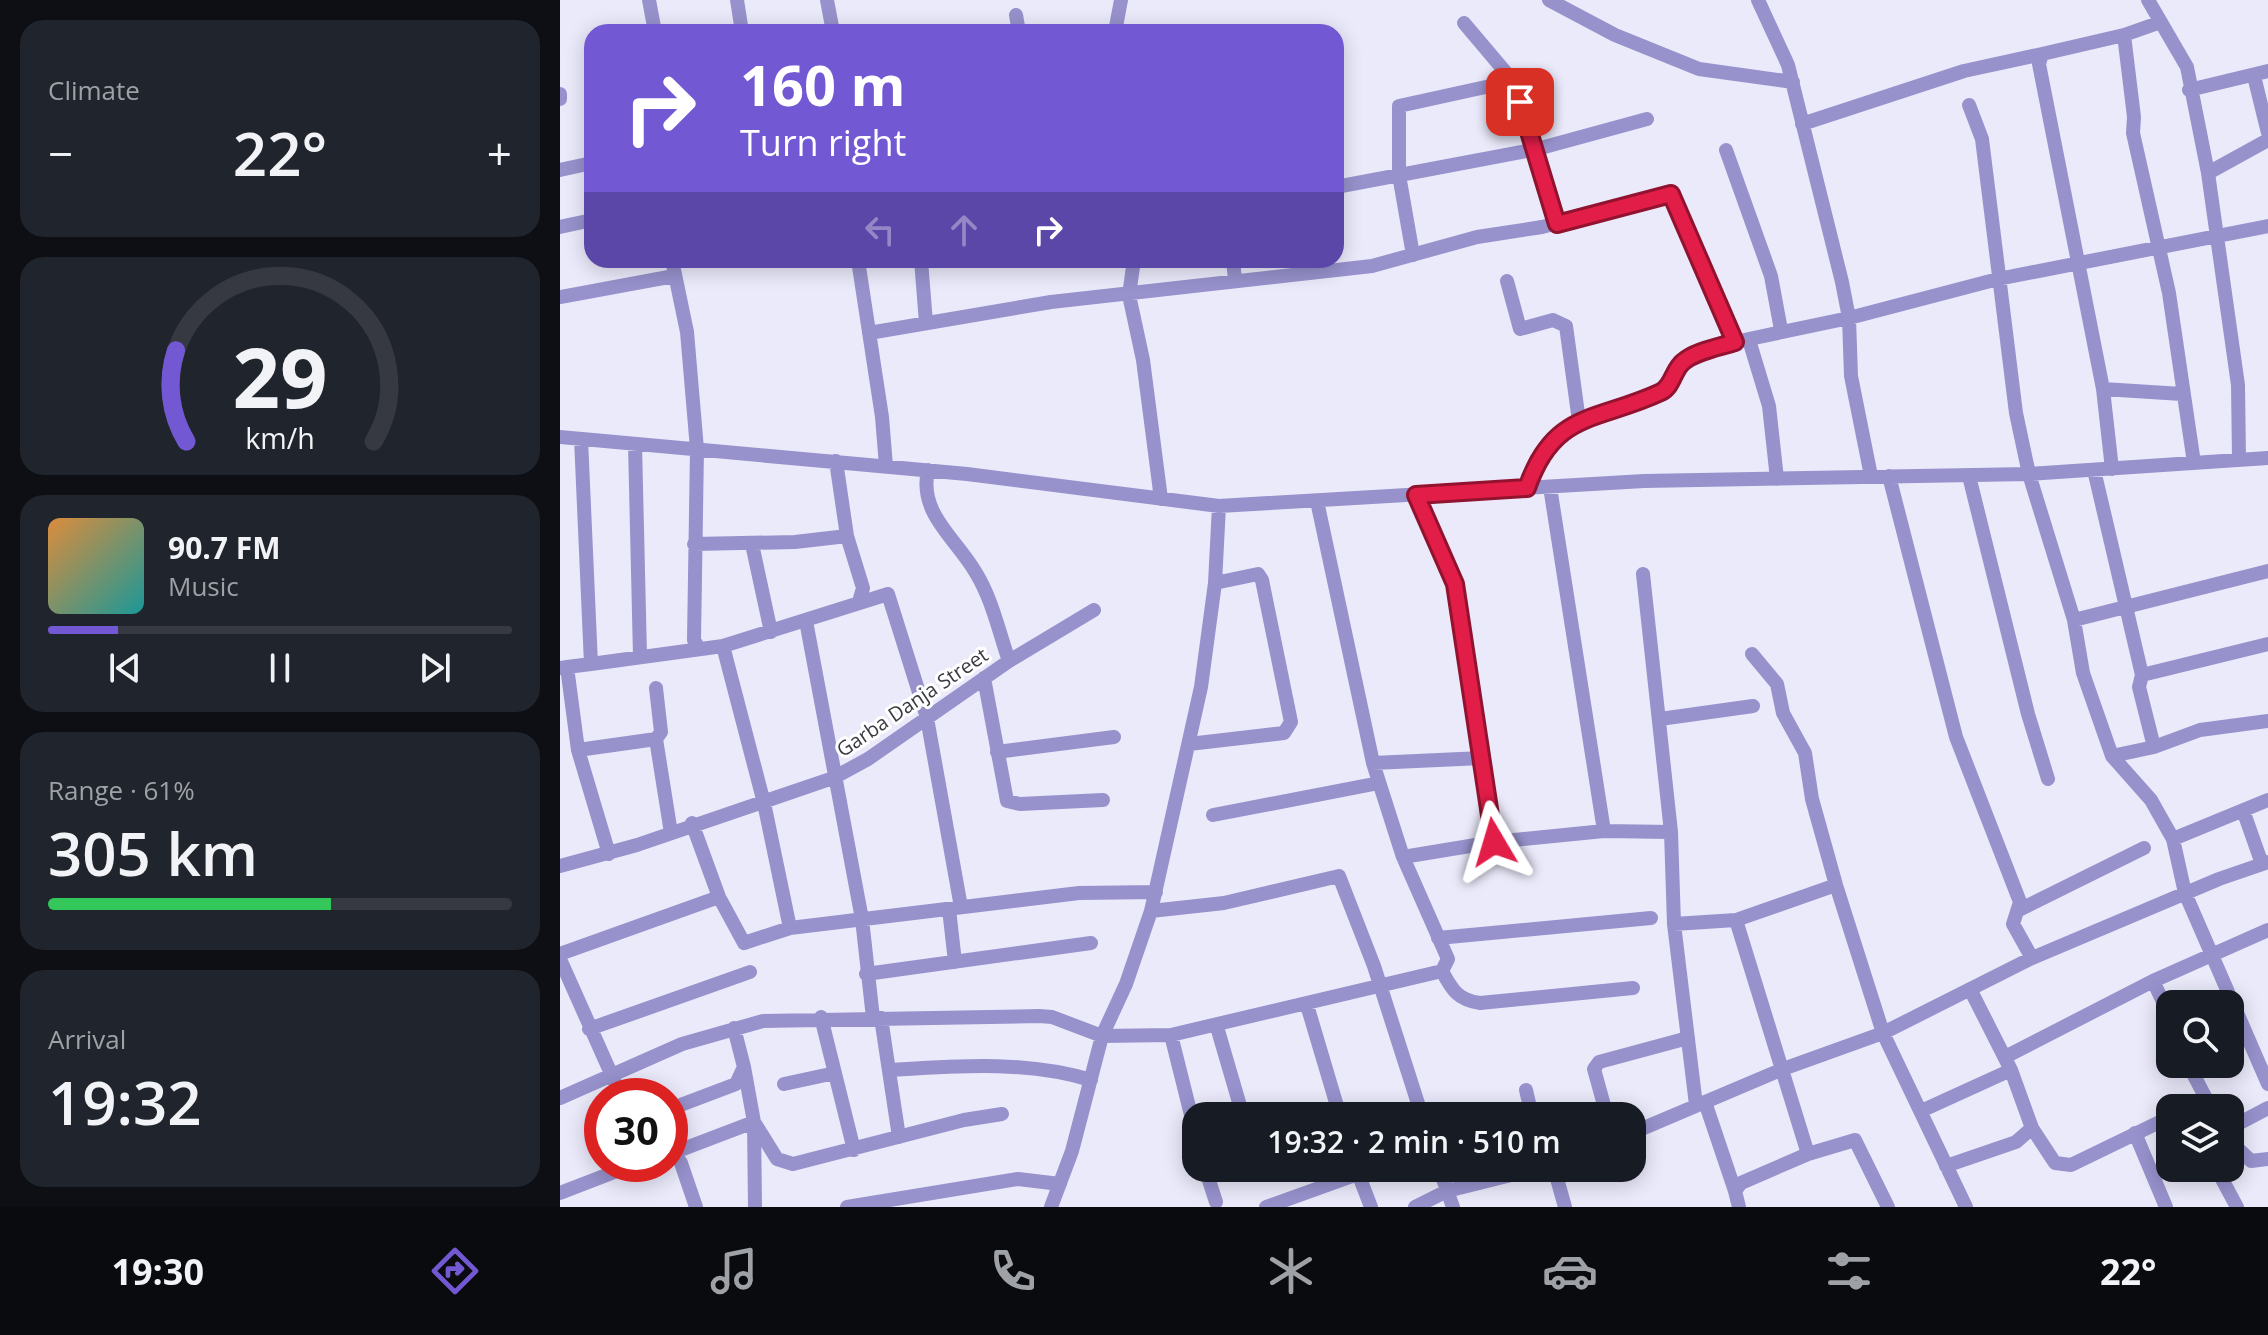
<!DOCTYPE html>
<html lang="en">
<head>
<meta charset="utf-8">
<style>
  body { margin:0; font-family:"Open Sans",sans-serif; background:#20242c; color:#f1f3f6; height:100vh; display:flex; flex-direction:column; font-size:30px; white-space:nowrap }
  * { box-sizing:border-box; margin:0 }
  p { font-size:26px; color:#9ea1a6 }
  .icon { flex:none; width:44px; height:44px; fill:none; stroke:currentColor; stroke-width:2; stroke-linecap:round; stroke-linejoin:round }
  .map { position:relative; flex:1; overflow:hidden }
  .drawer { display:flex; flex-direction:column; gap:20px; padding:20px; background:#0d0f14; width:560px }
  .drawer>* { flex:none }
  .top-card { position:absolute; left:24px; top:24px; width:760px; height:244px; border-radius:24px; box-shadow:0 4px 20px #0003; background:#7259d3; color:#fff; overflow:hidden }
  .controls { position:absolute; left:1596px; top:990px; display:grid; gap:16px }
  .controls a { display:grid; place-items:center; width:88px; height:88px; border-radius:16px; background:#171b24; box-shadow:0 4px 20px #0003; font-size:40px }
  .speed { position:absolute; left:24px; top:1078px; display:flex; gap:16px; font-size:40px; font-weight:700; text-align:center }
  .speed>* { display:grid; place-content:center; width:104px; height:104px; border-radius:50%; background:#171b24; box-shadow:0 4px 20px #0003; line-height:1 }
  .speed .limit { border:12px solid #d22; background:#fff; color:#111 }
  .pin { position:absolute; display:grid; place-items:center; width:68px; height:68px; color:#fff; margin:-34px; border-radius:16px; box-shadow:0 4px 12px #0006 }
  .me { position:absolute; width:88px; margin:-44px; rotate:353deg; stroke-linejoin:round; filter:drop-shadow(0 0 6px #0008) }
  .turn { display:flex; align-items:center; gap:28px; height:168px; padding:0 24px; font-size:36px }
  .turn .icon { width:104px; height:104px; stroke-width:2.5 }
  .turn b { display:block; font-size:56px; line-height:68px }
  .lanes { display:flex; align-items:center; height:76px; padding:0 24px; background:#0003; justify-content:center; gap:40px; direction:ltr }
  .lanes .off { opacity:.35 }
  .big { font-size:60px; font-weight:600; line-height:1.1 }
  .drawer .widget { flex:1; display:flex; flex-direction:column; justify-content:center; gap:12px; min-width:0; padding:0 28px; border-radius:24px; background:#20242c }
  .drawer .dial { align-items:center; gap:0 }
  .dial svg { height:208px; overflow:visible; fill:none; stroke:#363941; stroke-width:7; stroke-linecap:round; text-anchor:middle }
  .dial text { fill:#f1f3f6; stroke:none }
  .song { display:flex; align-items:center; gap:24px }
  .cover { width:96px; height:96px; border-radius:12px; background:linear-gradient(135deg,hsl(30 70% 55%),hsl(180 70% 35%)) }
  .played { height:8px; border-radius:4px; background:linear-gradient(90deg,#7259d3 15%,#363941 15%) }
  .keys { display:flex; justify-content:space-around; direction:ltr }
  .heat { display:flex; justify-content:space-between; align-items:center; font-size:44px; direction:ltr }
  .charge { height:12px; border-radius:6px; background:linear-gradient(90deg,#34c759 61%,#363941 0) }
  .trip { position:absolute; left:622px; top:1102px; width:464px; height:80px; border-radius:24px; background:#171b24; box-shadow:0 4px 20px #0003; font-weight:600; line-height:80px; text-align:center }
  .dock { display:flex; height:128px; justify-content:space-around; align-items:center; background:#090b0e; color:#9ea1a6 }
  .dock .icon { width:56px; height:56px }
  .dock .active { color:#7259d3 }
  .dock b { font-size:36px; color:#f1f3f6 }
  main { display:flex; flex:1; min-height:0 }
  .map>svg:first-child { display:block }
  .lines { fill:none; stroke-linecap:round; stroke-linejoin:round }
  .minor { stroke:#9792cc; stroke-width:14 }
  .route-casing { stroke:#92132f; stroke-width:20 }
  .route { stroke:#e11d48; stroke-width:14 }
  .labels { text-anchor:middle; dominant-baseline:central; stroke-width:6; stroke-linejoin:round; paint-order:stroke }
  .street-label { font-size:20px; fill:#3a3a42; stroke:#fff }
</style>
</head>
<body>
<main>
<section class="drawer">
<div class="widget"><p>Climate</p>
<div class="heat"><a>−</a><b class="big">22°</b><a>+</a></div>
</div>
<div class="widget dial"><svg viewBox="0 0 100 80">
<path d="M14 69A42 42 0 1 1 86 69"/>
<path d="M14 69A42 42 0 0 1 10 34" stroke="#7259d3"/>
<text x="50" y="56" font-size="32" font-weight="700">29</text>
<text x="50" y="72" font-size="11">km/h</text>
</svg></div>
<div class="widget">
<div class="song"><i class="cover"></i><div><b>90.7 FM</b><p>Music</p></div></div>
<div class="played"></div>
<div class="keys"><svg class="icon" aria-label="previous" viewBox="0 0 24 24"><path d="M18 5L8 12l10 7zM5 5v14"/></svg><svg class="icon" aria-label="pause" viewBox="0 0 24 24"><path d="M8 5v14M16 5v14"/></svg><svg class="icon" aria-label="next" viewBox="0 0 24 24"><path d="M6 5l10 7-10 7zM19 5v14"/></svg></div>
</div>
<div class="widget"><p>Range · 61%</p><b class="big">305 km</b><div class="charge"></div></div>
<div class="widget"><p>Arrival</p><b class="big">19:32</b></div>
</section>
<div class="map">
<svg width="1708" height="1207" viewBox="0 0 1708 1207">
  <rect width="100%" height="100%" fill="#ebeafb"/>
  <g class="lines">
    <path class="minor" d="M89,0L95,32
      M177,0L182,32
      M267,0L273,32
      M989,0L1055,35L1139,69L1233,82
      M1198,0L1228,65L1282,282L1289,318L1291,376L1311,476
      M1588,0L1627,67L1648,173L1678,385L1679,459
      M456,15L459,32
      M1601,22L1564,35L1574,117L1573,133L1609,293L1634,463
      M904,23L953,81L997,224
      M555,32L561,0
      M1564,35L1482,54L1479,64L1543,389L1622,394
      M1694,76L1708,133
      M1629,90L1708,71
      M0,94V99
      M1409,105L1422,139L1456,413L1469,474L1514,620L1523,673L1552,756L1591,800L1613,839L1625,893L1708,1084
      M1242,124L1404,71L1482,54
      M1166,150L1211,276L1221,330
      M0,170L32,163
      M1648,173L1708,140
      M776,187L977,149L1087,119
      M0,227L32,220
      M853,255L839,175V106L953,81
      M112,260L127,332L137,449L134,640L138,647
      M298,260L322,417L326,466
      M361,260L366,323
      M574,260L569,295L583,360L601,499
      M673,260L675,280
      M947,281L960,329L993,320L1006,326L1019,421
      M0,297L114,276
      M309,333L491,302L812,266L917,237L982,227L1111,194L1175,342
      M1189,340L1209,406L1217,479
      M1543,389L1552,469
      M0,437L407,474L659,506L1084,481L1469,474L1708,458
      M75,444L80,656
      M276,461L287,536L303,588L299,602
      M368,470C358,514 397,539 416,573C432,599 439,632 449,661
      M1534,470L1582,675
      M1329,476L1396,737L1460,902L1453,924L1472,958
      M1409,476L1468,714L1488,779
      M990,487L1044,831
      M967,488L976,460L993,438L1019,421L1105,390L1124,361L1175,342L1289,318L1438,279L1708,226
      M856,495L895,584L934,842L1044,831L1111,832L1114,924L1176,920L1248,1154L1181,1183L1175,1191L1179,1207
      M134,544L235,542L287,536
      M192,544L211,632
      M1083,574L1111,832
      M1514,620L1708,571
      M246,621L302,919L313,1018
      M163,646L204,803L230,928
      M1192,654L1217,684L1223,713L1245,753L1252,799L1276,885L1323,1033L1406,1207
      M31,664L163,646L328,594L367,718L401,907
      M7,667L31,664L21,439
      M0,668L7,667L18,750L49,854
      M424,678L447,801L460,804L543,800
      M1100,719L1193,706
      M96,739L101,732L96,688
      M629,744L724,733L731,722L702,580L698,574L655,583
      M1594,747L1579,687L1582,675L1708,644
      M18,750L96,739L111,833
      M437,752L554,737
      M1552,756L1594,747L1640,730L1708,721
      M813,763L922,758
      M1683,810L1702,864
      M653,815L819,783
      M132,823L159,897L184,943L230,928L519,893L596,892
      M1613,839L1708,800
      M843,857L934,842
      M0,866L77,845L273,778L308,759L449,661L534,610
      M389,909L395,962
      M1459,910L1584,848
      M591,911L664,903L779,876L814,966L862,1116
      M1176,920L1276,885
      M1114,924L1136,1105
      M878,938L1091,918
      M0,954L159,897
      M0,959L61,1096
      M882,971C892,990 898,1000 920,1003L1073,988
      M306,974L531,943
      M1593,981L1708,930
      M1410,989L1451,1070L1472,1128L1495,1163L1511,1165L1610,1117
      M747,1005L780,1116
      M261,1017L294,1150
      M321,1018L339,1137
      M657,1027L683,1116
      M29,1029L190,972
      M611,1035L636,1135
      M1445,1057L1593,981L1610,1016
      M1628,1064L1651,1108
      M184,1067L194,1122L195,1207
      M329,1070C396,1066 465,1060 531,1080
      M224,1084L275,1073
      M966,1090L972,1116
      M0,1098L122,1044L203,1021L479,1016L492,1017L542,1036L611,1035L882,971L888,959L843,857L813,763L757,501
      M1145,1102L1175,1191
      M1627,1108L1645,1097
      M110,1109L176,1084L184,1067L174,1028
      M1361,1111L1451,1070
      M749,1116L777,1106
      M1047,1116L1034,1069L1039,1062L1128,1038
      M1670,1128L1708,1108
      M1072,1133L1223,1069L1323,1033L1472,958L1659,879L1708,862
      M1575,1133L1606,1207
      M1670,1141L1691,1161L1708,1159
      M114,1153L121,1163L136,1207
      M110,1154L194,1122L217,1159L233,1164L404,1120L442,1114
      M1248,1154L1295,1140L1328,1207
      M1386,1166L1456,1142L1472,1128
      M645,1168L656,1202
      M796,1168L811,1207
      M879,1168L893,1207
      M994,1168L1005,1207
      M1656,1168L1677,1207
      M0,1193L75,1164
      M287,1207L458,1179L500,1184
      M491,1207L512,1151L542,1036L566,984L591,911L641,687L655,583L659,506
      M706,1207L798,1174
      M855,1207L887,1191L979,1168"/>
  </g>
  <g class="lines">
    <g class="route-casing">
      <path id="route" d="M934,842L895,584L856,495L967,488C994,410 1037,422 1101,392C1113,386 1113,370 1123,362C1135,351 1160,347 1175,342L1111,194L997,224L960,102"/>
    </g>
    <use href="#route" class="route"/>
  </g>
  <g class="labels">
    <g class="street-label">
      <text transform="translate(352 702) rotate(-34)">Garba Danja Street</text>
    </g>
  </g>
</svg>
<div class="controls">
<a><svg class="icon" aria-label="search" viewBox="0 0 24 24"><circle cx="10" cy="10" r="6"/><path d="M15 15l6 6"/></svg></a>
<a><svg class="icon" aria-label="layers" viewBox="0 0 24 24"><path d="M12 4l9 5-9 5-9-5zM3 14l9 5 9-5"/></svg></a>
</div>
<div class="speed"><div class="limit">30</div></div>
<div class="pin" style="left:960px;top:102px;background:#d93025"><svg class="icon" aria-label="arrive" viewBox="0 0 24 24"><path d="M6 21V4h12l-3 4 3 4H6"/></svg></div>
<svg class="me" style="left:934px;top:842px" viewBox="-20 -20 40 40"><path d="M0-17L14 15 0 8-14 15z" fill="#e11d48" stroke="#fff" stroke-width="4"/></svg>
<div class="trip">19:32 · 2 min · 510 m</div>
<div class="top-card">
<div class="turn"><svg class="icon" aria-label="right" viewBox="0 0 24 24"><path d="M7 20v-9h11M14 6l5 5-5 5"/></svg><div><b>160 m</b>Turn right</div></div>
<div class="lanes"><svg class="icon off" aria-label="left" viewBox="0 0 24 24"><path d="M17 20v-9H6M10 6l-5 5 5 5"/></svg><svg class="icon off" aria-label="ahead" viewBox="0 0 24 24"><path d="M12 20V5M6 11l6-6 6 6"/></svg><svg class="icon" aria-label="right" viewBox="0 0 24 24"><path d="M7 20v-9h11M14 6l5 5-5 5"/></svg></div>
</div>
</div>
</main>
<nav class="dock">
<b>19:30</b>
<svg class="icon active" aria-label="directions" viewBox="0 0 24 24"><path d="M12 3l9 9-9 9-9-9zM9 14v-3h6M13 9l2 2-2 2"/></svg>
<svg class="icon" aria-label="music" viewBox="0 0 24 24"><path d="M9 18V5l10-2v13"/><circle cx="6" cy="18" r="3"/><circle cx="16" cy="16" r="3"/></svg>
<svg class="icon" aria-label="phone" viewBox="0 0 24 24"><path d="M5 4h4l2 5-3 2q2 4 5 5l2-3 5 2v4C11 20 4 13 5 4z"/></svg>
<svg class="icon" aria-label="climate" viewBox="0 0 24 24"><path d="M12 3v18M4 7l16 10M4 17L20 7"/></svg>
<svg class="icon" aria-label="car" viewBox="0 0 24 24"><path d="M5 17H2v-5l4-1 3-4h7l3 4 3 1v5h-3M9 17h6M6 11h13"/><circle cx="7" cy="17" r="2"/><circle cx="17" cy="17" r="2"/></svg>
<svg class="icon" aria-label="filters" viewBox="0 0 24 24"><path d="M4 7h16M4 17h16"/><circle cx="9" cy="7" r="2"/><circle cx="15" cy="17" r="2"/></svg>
<b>22°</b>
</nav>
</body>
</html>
